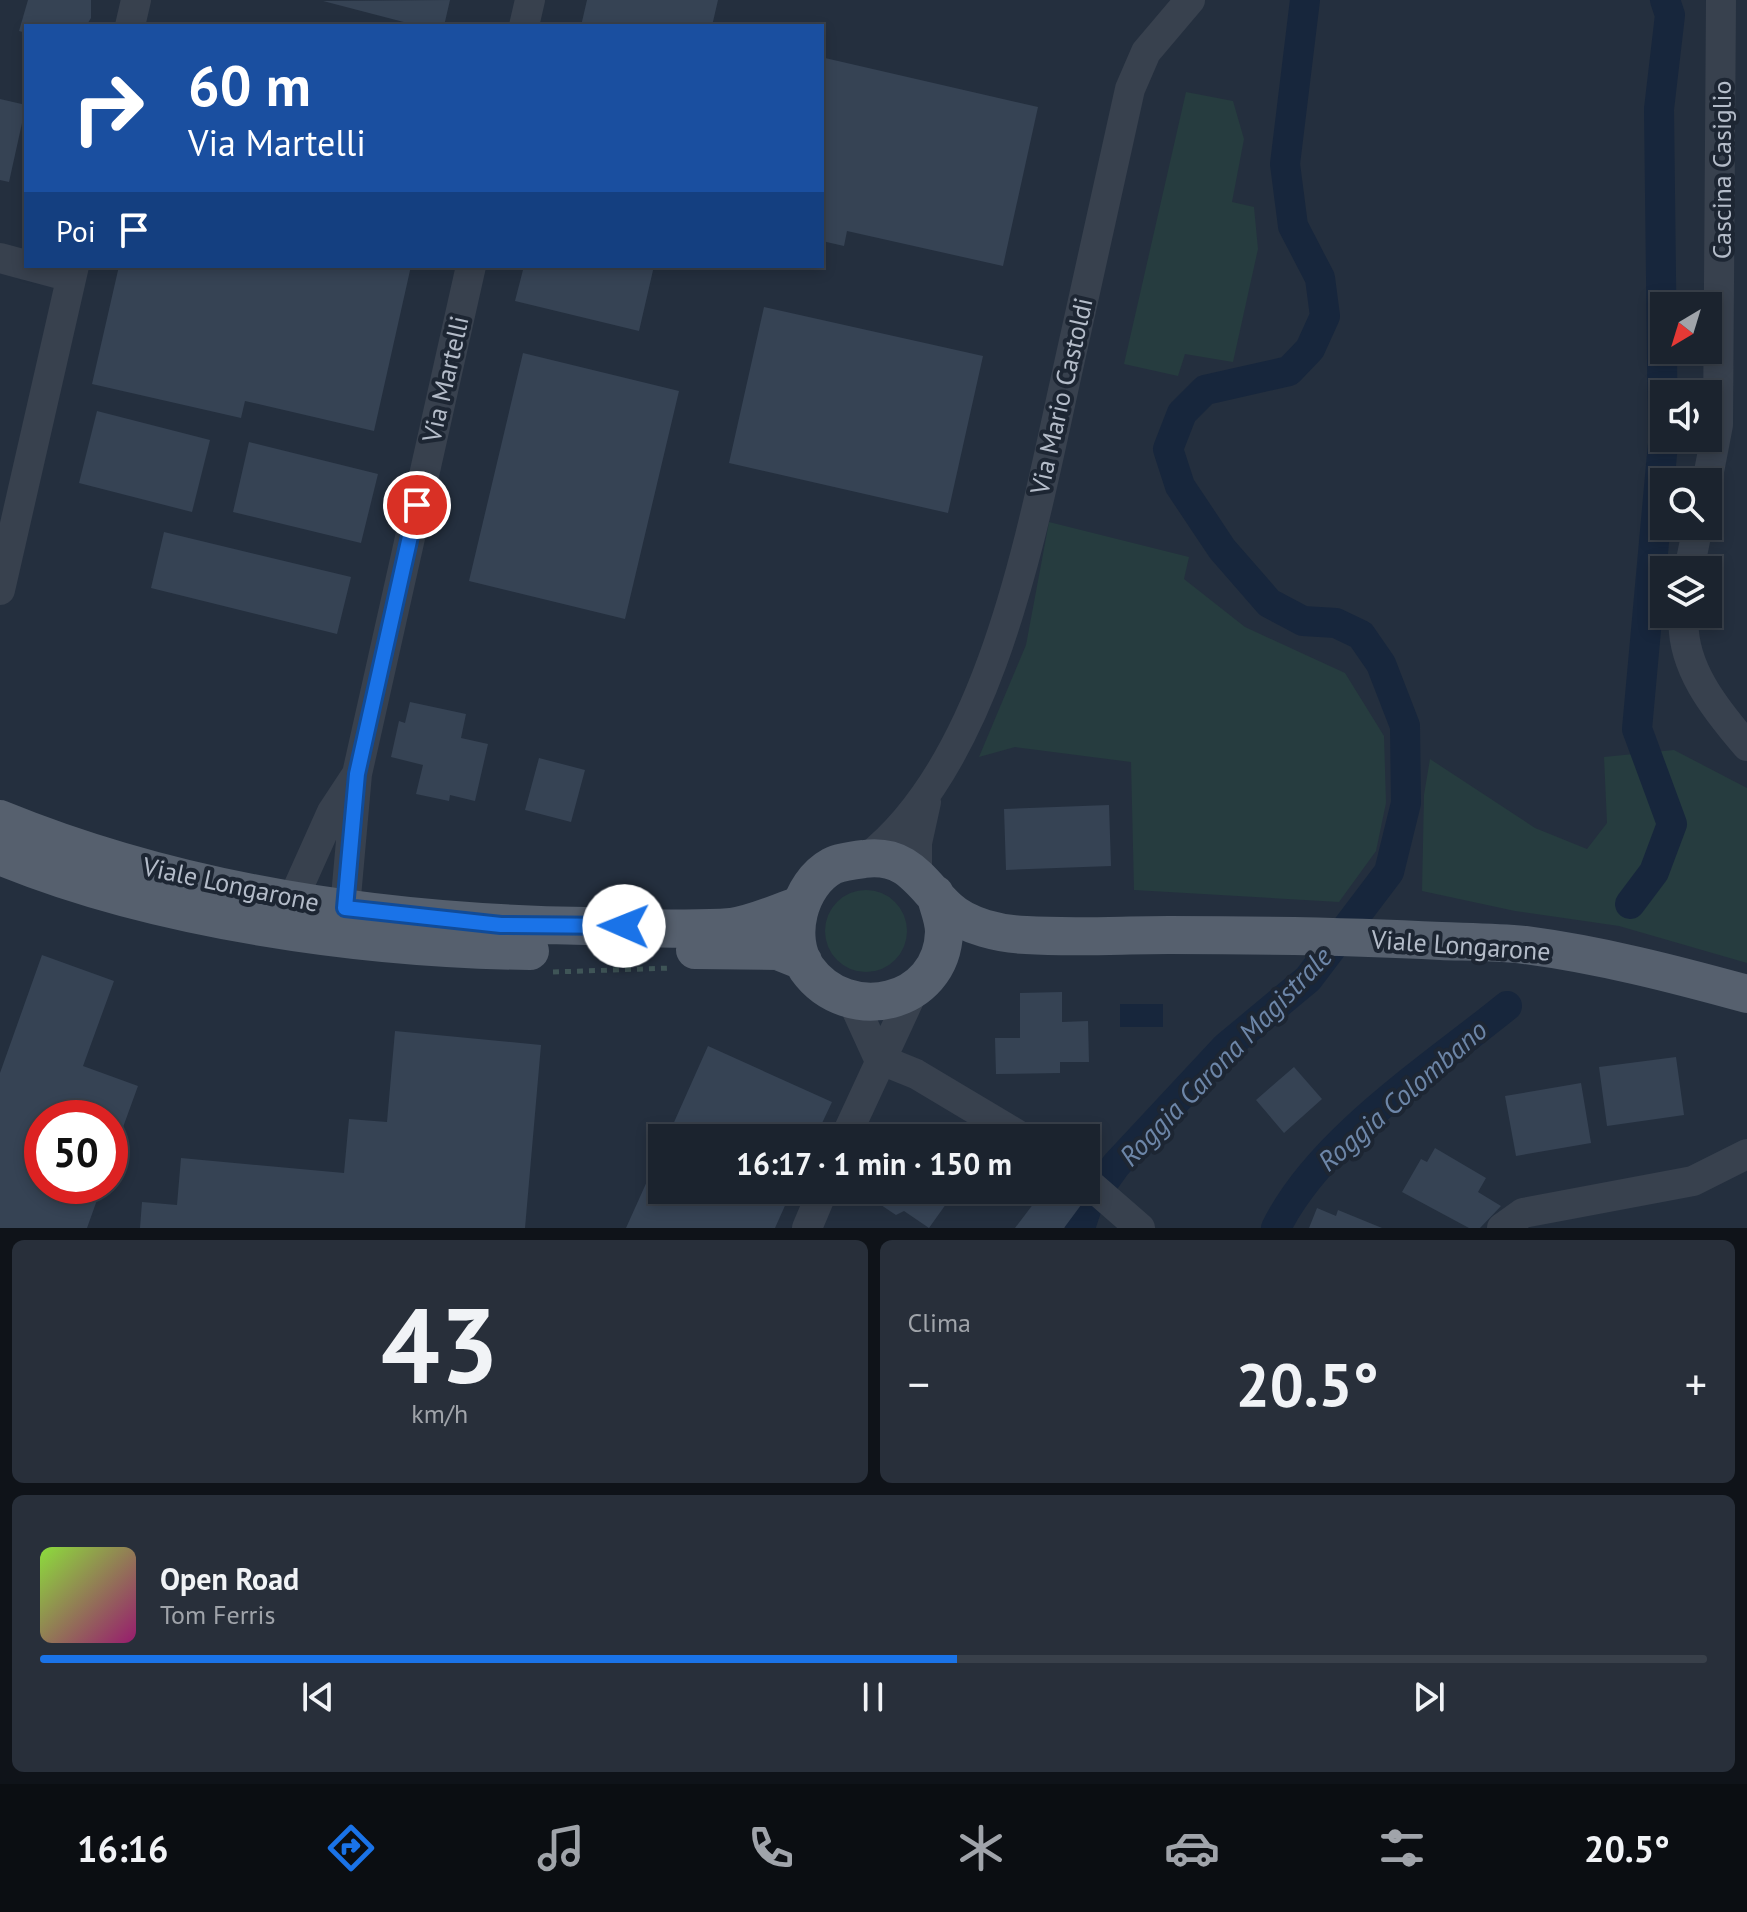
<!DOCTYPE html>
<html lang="it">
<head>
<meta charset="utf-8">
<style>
  body { margin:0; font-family:"PT Sans",sans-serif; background:#282f3a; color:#f1f3f6; height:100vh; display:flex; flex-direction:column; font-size:30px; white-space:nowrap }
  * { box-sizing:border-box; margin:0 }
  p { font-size:26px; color:#a0a4aa }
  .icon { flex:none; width:44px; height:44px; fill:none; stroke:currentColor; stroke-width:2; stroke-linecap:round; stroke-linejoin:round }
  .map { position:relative; height:1228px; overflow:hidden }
  .side { display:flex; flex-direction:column; gap:12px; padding:12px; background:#0f1319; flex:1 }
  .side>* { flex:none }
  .banner { position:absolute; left:24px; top:24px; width:800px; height:244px; border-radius:0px; box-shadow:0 4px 12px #0003,0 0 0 2px #39404a; background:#1a4fa0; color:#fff; overflow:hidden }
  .needle { width:52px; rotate:218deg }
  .buttons { position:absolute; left:1650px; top:292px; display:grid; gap:16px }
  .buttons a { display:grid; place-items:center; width:72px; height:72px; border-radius:0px; background:#1b232e; box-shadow:0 4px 12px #0003,0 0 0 2px #39404a; font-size:40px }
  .speed { position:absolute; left:24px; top:1100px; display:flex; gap:16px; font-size:40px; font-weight:700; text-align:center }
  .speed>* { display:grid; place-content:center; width:104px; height:104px; border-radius:50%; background:#1b232e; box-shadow:0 4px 12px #0003,0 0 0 2px #39404a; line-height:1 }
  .speed .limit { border:12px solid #d22; background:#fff; color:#111 }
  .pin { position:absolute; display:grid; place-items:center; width:68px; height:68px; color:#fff; margin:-34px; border:4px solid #fff; border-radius:50%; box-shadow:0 2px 8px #0007 }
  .me { position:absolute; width:88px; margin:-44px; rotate:271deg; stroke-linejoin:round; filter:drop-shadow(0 0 6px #0008) }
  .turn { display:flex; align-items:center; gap:28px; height:168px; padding:0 32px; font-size:36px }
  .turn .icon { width:104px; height:104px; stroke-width:2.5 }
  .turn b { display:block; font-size:56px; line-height:68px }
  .then { display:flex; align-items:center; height:76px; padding:0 32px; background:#0003; gap:16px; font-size:30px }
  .big { font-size:60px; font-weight:800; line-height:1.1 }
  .side .widget { flex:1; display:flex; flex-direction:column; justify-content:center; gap:12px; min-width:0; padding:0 28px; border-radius:12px; background:#282f3a }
  .side .dial { align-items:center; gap:0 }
  .dial b { font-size:104px; line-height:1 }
  .song { display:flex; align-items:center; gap:24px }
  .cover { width:96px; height:96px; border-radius:12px; background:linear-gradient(135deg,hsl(90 70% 55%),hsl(320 70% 35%)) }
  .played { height:8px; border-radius:4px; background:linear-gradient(90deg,#1a73e8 55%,#39404a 55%) }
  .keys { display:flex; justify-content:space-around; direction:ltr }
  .heat { display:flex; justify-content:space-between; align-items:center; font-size:44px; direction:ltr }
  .side .tiles { flex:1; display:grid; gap:12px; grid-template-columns:1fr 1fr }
  .widget:last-child { grid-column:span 2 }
  .trip { position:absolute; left:648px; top:1124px; width:452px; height:80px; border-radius:0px; background:#1b232e; box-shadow:0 4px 12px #0003,0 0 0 2px #39404a; font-weight:800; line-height:80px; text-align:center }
  .tabs { display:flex; height:128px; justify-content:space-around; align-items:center; background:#0b0e12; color:#a0a4aa }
  .tabs .icon { width:56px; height:56px }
  .tabs .on { color:#1a73e8 }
  .tabs b { font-size:36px; color:#f1f3f6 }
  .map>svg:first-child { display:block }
  .green { fill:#263c3f }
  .water { fill:#17263c }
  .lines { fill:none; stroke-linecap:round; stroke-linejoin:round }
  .canal { stroke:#17263c; stroke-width:30 }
  .building { fill:#364354 }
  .path { stroke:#3f5557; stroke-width:5; stroke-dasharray:6 6; stroke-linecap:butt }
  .minor { stroke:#38414e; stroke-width:30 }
  .major { stroke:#56606e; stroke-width:38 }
  .route-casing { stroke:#114b97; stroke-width:20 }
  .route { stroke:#1a73e8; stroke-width:14 }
  .labels { text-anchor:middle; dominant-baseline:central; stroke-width:8; stroke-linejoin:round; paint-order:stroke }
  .street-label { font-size:26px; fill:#b4bcc9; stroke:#1d2633 }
  .water-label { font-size:28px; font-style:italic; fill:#6d86a8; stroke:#1d2633 }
</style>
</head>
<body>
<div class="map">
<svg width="1747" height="1228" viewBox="0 0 1747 1228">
  <rect width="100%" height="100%" fill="#242f3e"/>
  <path class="green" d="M1186,92L1233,101L1244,139L1232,202L1254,207L1258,249L1233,362L1185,354L1178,376L1124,364Z
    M1049,522L1189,557L1184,579L1245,627L1345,673L1384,736L1386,803L1376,851L1339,902L1134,890L1131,762L1015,747L979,757L1026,645Z
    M1674,750L1747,788V963L1619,926L1515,911L1422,891L1424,795L1430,759L1535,828L1587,849L1607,823L1604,757Z
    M825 931a41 41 0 1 1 82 0a41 41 0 1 1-82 0Z"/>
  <path class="water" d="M1120,1004H1163V1027H1120Z"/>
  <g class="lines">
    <path class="canal" d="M1630,904L1654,872L1672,824L1637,729L1663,443L1659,109L1670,15L1665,0
      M1080,1228L1088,1204L1116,1165L1226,1047L1308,979L1389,872L1406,803L1405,726L1381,664L1361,635L1336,623L1303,621L1269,603L1222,549L1180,486L1168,449L1182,413L1205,390L1289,371L1310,349L1325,316L1320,278L1293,226L1285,164L1305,0
      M1276,1228C1319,1140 1431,1068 1507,1006"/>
  </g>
  <path class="building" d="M28,0H91V18L86,26H26V33L19,31Z
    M450,0L444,26H419L323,1Z
    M587,0H718L712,26H581Z
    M825,58L1038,107L1003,266L847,231L844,246L822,241V72Z
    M0,99L26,105L9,182L0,180Z
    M119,266H411L374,431L245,401L241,418L92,384Z
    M524,266H654L639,331L515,301Z
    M764,307L983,356L948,513L729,463Z
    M523,353L679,391L625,619L469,581Z
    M97,411L210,440L192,512L79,483Z
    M249,442L378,474L361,543L233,512Z
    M164,532L351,577L337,634L151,588Z
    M410,702L466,714L461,738L488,744L475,801L450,795L449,801L416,794L423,765L391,757L399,721L405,723Z
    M539,758L585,770L571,822L525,810Z
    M1109,805L1111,866L1006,870L1004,809Z
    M42,955L114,981L83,1066L138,1086L110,1163V1118H42V1186H102L87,1228H0V1073Z
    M1062,992V1022L1088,1021L1089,1062H1060V1073L996,1074L995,1038H1020V993Z
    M395,1031L541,1045L525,1228H140L142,1202L177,1205L181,1158L344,1173L349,1119L387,1122Z
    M708,1046L832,1102L815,1138H667Z
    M1676,1057L1684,1115L1607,1126L1599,1067Z
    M1294,1067L1322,1099L1284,1133L1256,1100Z
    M1581,1083L1591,1143L1516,1156L1505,1096Z
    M662,1148V1190H792L775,1228H626Z
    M1435,1148L1486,1178L1478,1192L1501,1206L1480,1228H1469L1402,1192L1421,1159L1427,1162Z
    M887,1190H956L929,1228L904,1211L896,1215L878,1203Z
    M1016,1190H1075L1081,1205L1064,1228H1015L1034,1203Z
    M1317,1208L1336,1216L1338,1210L1382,1228H1309Z"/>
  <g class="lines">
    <path class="path" d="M553,972L671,968"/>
    <path class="minor" d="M130,26L136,0
      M524,26L530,0
      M0,258L26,265
      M30,266L71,277
      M1707,482L1718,425L1721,0
      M1689,570L1698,526
      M0,590L74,266
      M1684,614C1679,665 1716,710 1747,746
      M357,774L332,812L293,899L314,933L345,908L357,774L471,266
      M867,858C993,759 1033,524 1067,373C1088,278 1109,184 1130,89L1146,52L1190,0
      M917,873V843L926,802
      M853,1002L879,1059
      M879,1059L916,1074L1023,1138
      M845,1138L914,989
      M1086,1181L1140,1228
      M807,1228L823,1190
      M1502,1228L1523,1213L1693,1181L1747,1154"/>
    <path class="major" d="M0,819C184,894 388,923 586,926C633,927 683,931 731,927C754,924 779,912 800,905
      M0,856C155,920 362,949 530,951
      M935,894C938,906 944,919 944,932C942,1005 848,1026 807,969C785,938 799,884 832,866C840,862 855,860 864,859C908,853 921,884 948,909C967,927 1001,934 1026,935C1074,938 1122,935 1169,935C1260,935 1351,936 1441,941C1469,942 1498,942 1525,945C1601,955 1674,974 1747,994
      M695,950L778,951L803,961"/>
  </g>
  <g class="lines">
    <g class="route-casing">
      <path id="route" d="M417,505L357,774L345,908L501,925L624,926"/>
    </g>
    <use href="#route" class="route"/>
  </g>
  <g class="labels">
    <g class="street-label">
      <text transform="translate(1721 170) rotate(-90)">Cascina Casiglio</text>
      <text transform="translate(445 379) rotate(-77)">Via Martelli</text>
      <text transform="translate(1061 396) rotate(-77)">Via Mario Castoldi</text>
      <text transform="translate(231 884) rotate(12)">Viale Longarone</text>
      <text transform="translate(1461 945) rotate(4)">Viale Longarone</text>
    </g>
    <g class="water-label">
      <text transform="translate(1225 1056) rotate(-46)">Roggia Carona Magistrale</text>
      <text transform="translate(1402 1095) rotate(-41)">Roggia Colombano</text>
    </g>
  </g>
</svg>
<div class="buttons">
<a><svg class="needle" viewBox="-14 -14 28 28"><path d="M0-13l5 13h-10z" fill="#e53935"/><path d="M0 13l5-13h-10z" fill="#a0a4aa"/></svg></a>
<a><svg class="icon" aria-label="sound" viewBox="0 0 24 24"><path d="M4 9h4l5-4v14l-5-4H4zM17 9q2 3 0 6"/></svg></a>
<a><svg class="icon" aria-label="search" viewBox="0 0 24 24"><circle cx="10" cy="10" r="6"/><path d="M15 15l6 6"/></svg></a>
<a><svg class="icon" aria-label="layers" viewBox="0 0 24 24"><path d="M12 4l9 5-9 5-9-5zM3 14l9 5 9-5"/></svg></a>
</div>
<div class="speed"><div class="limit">50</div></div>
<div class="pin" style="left:417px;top:505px;background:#d93025"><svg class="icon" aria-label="arrive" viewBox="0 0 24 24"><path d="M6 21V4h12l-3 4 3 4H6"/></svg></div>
<svg class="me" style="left:624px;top:926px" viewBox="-20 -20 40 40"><circle r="19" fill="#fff"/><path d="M0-13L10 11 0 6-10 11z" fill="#1a73e8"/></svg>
<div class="trip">16:17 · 1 min · 150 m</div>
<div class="banner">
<div class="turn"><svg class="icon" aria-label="right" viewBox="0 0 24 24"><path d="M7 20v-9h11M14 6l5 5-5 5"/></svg><div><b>60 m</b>Via Martelli</div></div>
<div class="then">Poi<svg class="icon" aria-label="arrive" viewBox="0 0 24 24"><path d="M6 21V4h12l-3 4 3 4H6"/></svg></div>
</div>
</div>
<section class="side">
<div class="tiles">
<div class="widget dial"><b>43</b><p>km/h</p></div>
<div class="widget"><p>Clima</p>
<div class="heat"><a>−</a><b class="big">20.5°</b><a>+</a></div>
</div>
<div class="widget">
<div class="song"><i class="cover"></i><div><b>Open Road</b><p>Tom Ferris</p></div></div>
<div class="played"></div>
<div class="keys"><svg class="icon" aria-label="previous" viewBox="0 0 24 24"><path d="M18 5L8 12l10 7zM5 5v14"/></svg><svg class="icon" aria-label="pause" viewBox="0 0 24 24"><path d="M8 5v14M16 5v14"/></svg><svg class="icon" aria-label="next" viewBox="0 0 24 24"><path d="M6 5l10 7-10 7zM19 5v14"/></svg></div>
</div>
</div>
</section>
<nav class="tabs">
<b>16:16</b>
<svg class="icon on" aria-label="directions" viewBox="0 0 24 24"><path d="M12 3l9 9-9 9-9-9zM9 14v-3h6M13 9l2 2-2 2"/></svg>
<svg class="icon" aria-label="music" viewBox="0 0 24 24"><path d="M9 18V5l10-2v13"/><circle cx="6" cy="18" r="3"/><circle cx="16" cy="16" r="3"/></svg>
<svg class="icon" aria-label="phone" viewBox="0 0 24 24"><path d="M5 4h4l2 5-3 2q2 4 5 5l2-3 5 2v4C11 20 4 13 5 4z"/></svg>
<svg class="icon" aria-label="climate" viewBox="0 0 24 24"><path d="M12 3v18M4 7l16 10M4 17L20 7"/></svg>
<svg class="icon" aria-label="car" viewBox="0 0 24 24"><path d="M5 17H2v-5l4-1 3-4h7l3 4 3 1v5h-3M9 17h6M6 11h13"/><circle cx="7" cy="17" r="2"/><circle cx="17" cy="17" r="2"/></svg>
<svg class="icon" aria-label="filters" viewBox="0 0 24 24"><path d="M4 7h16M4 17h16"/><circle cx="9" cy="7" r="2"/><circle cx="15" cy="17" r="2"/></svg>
<b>20.5°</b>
</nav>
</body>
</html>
